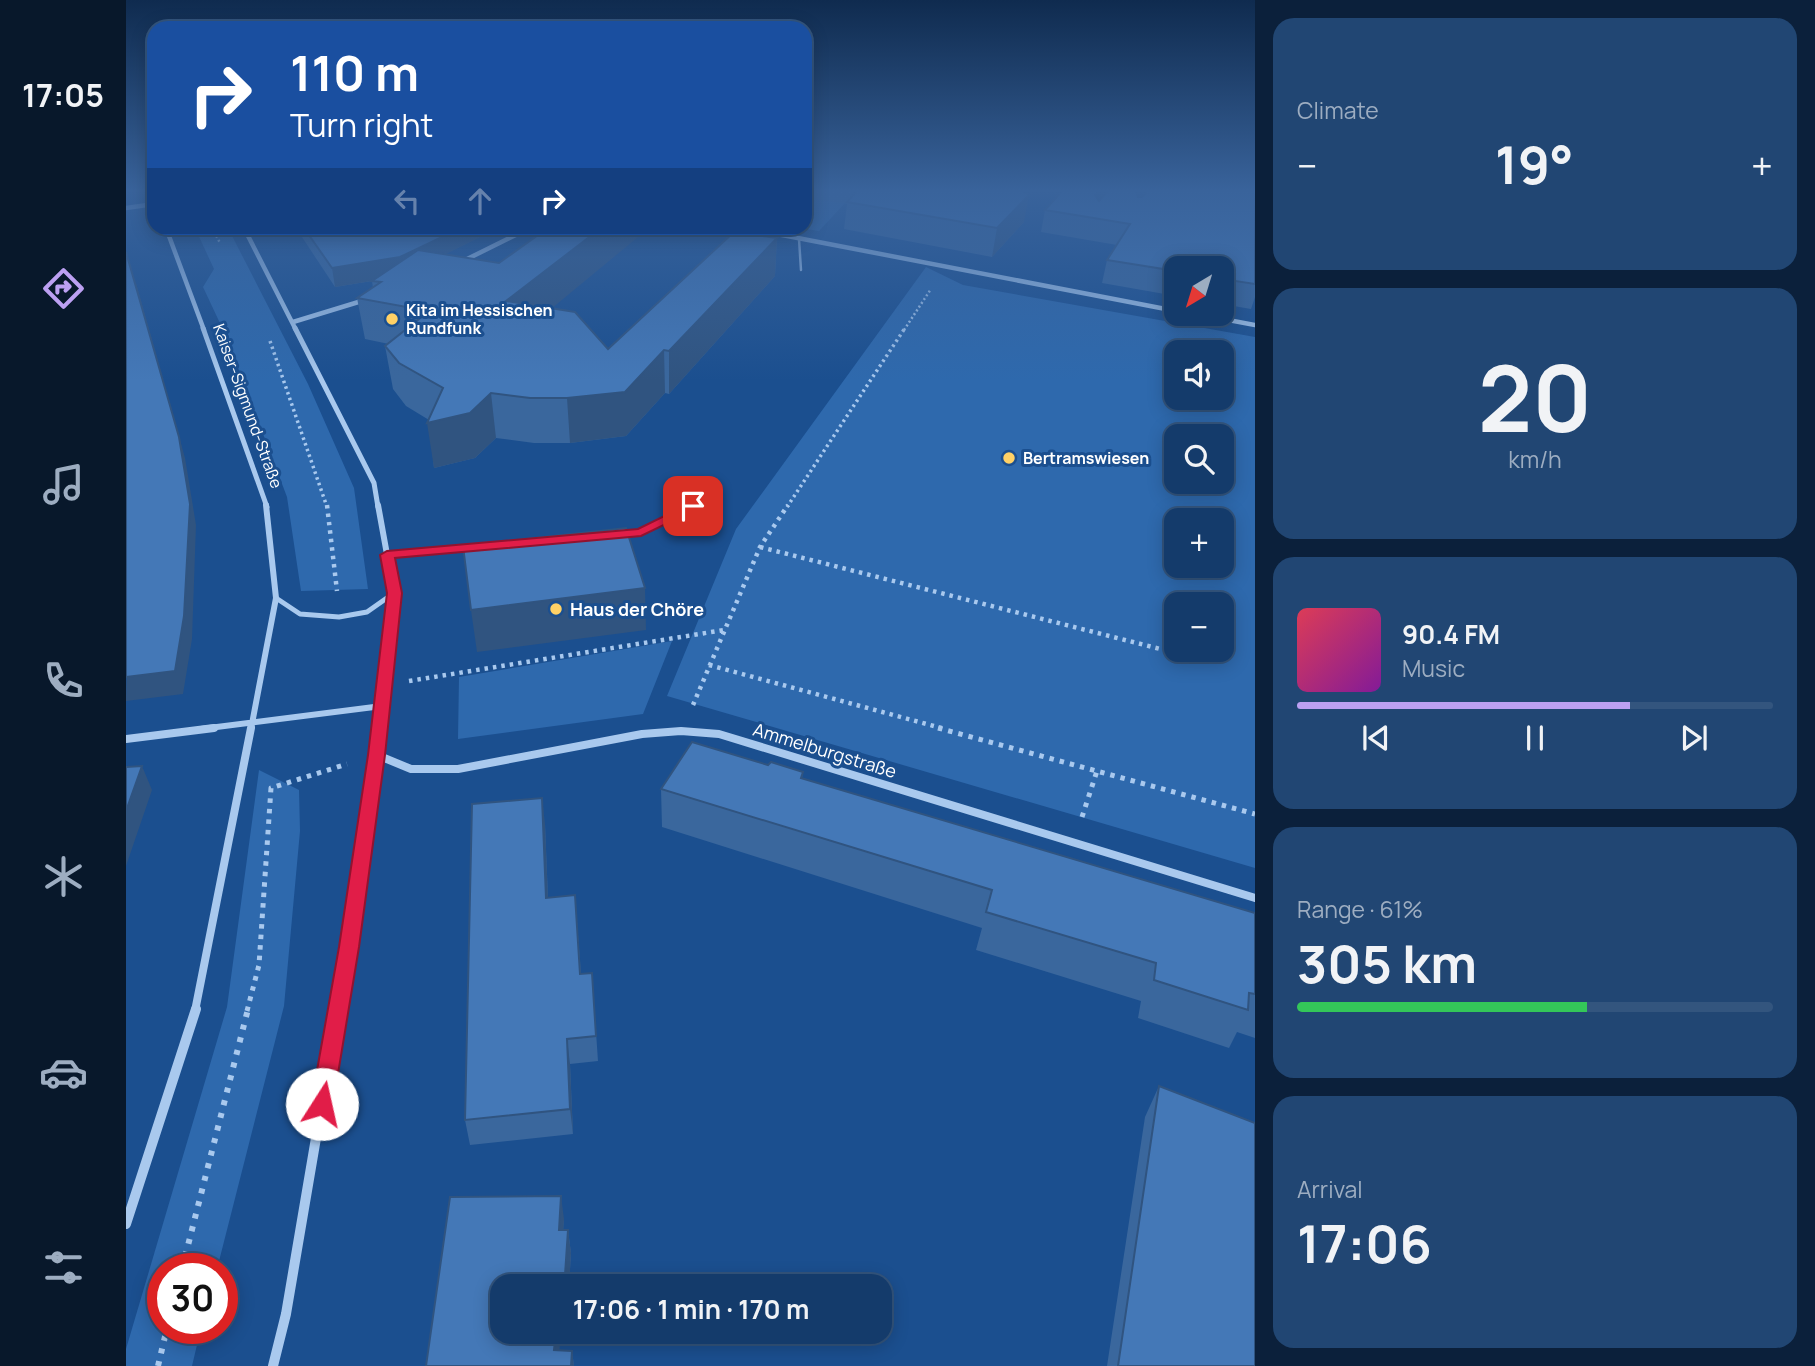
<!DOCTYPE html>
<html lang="en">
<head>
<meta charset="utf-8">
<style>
  body { margin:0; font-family:Manrope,sans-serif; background:#214673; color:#f1f3f6; height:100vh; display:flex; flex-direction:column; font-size:26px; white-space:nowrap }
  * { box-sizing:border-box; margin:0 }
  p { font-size:23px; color:#9dadc1 }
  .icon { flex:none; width:38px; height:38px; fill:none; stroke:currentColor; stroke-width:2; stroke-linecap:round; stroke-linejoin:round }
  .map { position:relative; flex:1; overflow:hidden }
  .drawer { display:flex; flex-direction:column; gap:18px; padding:18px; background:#0b203b; width:560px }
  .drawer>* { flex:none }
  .guide { position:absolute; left:21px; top:21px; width:665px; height:214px; border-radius:21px; box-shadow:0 4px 18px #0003,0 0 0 2px #33557e; background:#1a4fa0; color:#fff; overflow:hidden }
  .needle { width:46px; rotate:218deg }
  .fabs { position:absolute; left:1038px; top:256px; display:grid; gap:14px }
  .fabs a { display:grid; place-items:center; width:70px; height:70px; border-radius:14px; background:#143b6b; box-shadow:0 4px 18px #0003,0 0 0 2px #33557e; font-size:35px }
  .speed { position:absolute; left:21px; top:1253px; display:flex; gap:14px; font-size:35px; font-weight:700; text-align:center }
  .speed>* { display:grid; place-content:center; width:91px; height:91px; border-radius:50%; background:#143b6b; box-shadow:0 4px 18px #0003,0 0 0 2px #33557e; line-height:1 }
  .speed .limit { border:10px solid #d22; background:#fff; color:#111 }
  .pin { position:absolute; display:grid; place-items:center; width:60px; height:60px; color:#fff; margin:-30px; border-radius:14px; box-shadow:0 4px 10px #0006 }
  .me { position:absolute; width:77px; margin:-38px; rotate:10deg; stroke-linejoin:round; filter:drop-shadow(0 0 5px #0008) }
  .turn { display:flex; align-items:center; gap:24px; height:147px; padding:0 28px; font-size:32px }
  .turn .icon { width:91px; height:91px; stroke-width:2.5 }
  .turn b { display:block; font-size:49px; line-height:60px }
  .lanes { display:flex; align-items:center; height:66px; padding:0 28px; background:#0003; justify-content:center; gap:35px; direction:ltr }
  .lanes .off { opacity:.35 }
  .big { font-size:52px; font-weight:700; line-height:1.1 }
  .drawer .tile { flex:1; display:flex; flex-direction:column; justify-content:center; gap:10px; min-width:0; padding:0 24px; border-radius:21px; background:#214673 }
  .drawer .dial { align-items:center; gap:0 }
  .dial b { font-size:91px; line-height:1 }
  .song { display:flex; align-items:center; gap:21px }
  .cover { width:84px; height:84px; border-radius:10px; background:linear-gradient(135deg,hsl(350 70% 55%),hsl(290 70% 35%)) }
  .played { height:7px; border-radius:4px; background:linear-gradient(90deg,#bca0f2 70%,#33557e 70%) }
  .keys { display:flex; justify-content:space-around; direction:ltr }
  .heat { display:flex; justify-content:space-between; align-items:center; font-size:38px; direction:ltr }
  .charge { height:10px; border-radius:5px; background:linear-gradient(90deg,#34c759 61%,#33557e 0) }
  .trip { position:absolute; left:364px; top:1274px; width:402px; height:70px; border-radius:21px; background:#143b6b; box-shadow:0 4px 18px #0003,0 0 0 2px #33557e; font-weight:700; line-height:70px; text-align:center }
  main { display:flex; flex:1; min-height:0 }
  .tabs { display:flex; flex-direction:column; width:126px; justify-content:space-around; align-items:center; background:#08182b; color:#9dadc1 }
  .tabs .icon { width:49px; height:49px }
  .tabs .current { color:#bca0f2 }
  .tabs b { font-size:32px; color:#f1f3f6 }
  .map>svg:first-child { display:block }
  .green { fill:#2e69ad; fill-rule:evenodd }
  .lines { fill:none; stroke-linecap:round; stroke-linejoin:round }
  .path-far4 { stroke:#a9c9ee; stroke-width:2.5; stroke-dasharray:2 2.5; stroke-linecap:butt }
  .path-far3 { stroke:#a9c9ee; stroke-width:3.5; stroke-dasharray:2.5 3.5; stroke-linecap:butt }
  .path-far2 { stroke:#a9c9ee; stroke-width:4.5; stroke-dasharray:3.5 5; stroke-linecap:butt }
  .path-far1 { stroke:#a9c9ee; stroke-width:5; stroke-dasharray:4.5 6; stroke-linecap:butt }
  .path { stroke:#a9c9ee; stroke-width:6; stroke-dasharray:5 8; stroke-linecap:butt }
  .lane-far1 { stroke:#a9c9ee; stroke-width:2.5 }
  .lane { stroke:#a9c9ee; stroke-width:5 }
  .street-far4 { stroke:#a9c9ee; stroke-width:4.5 }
  .street-far3 { stroke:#a9c9ee; stroke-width:5 }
  .street-far2 { stroke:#a9c9ee; stroke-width:6 }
  .street-far1 { stroke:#a9c9ee; stroke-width:8 }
  .street { stroke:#a9c9ee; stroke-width:10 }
  .wall { fill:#3a679d }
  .shaded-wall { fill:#305480 }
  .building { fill:#4478b7; stroke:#305480; stroke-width:2 }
  .route { fill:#e11d48; stroke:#92132f; stroke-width:2 }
  .poi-dot { fill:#ffd166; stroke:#1b4f8f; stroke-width:2.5 }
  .labels { text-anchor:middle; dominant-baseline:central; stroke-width:6; stroke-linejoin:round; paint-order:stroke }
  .far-poi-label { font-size:16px; font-weight:bold; fill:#fff; stroke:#1b4f8f; text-anchor:start }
  .far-street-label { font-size:16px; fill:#fff; stroke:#1b4f8f }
  .poi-label { font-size:18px; font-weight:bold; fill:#fff; stroke:#1b4f8f; text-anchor:start }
  .street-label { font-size:18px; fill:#fff; stroke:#1b4f8f }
</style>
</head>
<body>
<main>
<nav class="tabs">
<b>17:05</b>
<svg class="icon current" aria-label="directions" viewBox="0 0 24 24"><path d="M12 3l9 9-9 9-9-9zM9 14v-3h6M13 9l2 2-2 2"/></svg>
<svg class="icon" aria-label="music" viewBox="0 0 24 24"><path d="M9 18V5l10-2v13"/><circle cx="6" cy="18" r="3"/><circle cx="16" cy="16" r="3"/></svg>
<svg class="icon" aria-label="phone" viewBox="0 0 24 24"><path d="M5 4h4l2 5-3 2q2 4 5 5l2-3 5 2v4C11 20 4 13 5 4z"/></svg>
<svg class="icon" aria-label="climate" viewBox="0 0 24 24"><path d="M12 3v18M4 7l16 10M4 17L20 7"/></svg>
<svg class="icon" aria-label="car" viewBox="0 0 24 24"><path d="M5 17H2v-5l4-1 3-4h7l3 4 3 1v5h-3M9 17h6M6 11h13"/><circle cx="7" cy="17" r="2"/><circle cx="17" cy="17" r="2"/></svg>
<svg class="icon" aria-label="filters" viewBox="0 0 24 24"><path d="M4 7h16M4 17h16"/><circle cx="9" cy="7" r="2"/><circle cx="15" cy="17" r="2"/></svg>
</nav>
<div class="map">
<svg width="1129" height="1366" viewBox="0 0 1129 1366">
  <rect width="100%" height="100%" fill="#1b4f8f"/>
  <path class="green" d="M679,197L719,203L693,231L674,228H679Z
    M69,228H102L182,384L228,488L242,589L175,591L161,497L100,336L77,287L88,269Z
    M800,267L837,285L1129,337V868L541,696L610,529ZM1050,352H1096V397H1050ZM1050,436H1096V481H1050ZM1050,520H1096V565H1050ZM1050,604H1096V649H1050Z
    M546,641L517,714L332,739L333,677Z
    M133,770L173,790L174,831L158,1006L91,1269H37V1328H75L66,1366H0V1349L101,1007Z"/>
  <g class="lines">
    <path class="path-far4" d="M86,228L94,243
      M778,330L805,289"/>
    <path class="path-far3" d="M144,341L201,507
      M661,507L779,328"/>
    <path class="path-far2" d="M201,505L211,591
      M634,547L1054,654
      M583,665L819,729
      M283,681L598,630
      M567,705L634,547L662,505"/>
    <path class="path-far1" d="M812,728L1129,814
      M956,817L971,771
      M121,1011L133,965L145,788L221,764"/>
    <path class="path" d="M56,1269L122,1009
      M32,1366L41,1328"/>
    <path class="lane-far1" d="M673,239L675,270"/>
    <path class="lane" d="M495,534L515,532L567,506
      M261,555L342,548
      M150,598L174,614L213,617L241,612L268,593"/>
    <path class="street-far4" d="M0,208L28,204
      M40,228L78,330
      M118,228L170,330
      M620,228L1050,311
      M335,262L404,228
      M1065,313L1129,325
      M167,322L239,300"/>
    <path class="street-far3" d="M77,328L141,507
      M169,328L248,483L252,507"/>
    <path class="street-far2" d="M252,505L268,593L254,729
      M75,729L256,706
      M125,729L150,598L140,505"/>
    <path class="street-far1" d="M0,739L88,728
      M251,755L285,769H332L516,734L555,731L593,734L1129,898
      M69,1011L125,728
      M212,1011L254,728"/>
    <path class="street" d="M0,1224L70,1009
      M147,1366L160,1314L212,1009"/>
  </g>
  <path class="wall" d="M679,190H894L898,222L866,257L718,229L721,204L679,197Z
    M1129,190V297L1125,309L1096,304V268H1050V296L976,283L981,260L991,245L915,232L919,210L982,192L1015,197Z
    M170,228H372L319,254L426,308L482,349L651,238L649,276L543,394L539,393L500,436L444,443H408L370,438L349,458L308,468L303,420L280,406L267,389L259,346L263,344L239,339L231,298L247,288L246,281L209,287Z
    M642,765L677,772L676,778L1129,913V1038L1111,1032L1103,1048L1012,1018L1015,1001L850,950L856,928L536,827L535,789Z
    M419,824L422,898L449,895L455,974L466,973L472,1061L444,1064L447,1134L344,1145L339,1120Z
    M1033,1086L1129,1366H981L1019,1117Z
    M438,1219L437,1230H442L445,1253L443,1286H376L433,1350L446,1351L448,1366H300Z"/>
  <path class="shaded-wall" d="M974,190H982L980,198L965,217L969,195Z
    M1012,190H1016L1013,203L1010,192Z
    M903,195L898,222L866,257L871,228Z
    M335,228H372L276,276L209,287L206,268Z
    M475,228H523L385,342L380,301Z
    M651,238L649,276L543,394V351Z
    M10,283L59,458L70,525L66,639L57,694L0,701Z
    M538,350L539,393L500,436L444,443L441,398Z
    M365,393L370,438L349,458L308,468L301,423Z
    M519,588L520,630L351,652L345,610Z
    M16,766L26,790L0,866V811Z
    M416,798L419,824L423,924L420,898Z
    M441,1039L444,1064L447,1134L444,1109Z
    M435,1196L438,1219L436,1253L433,1230Z
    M442,1230L445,1253L443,1286H440L439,1275Z
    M430,1332H435L432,1366L428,1350Z
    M446,1351L448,1366H445Z"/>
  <path class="building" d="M732,190H894L903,195L871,228L721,202Z
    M937,190H974L969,195L973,201L983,190H1012L1010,192L1012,197H1016L1022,190H1129V284L1096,279V268H1050V271L981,260L1004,224L919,210Z
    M178,228H335L274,257L206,268Z
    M422,228H475L380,301L449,312L482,349L608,232L651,238L543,351L538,350L499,392L441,398H404L365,393L344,413L301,423L317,388L273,363L259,346L303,311L231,298L255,282L246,281L292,250L373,263Z
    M0,252L53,437L64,504L58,616L49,671L0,677Z
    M500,528L519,588L345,610L337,546Z
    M566,742L642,765L645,762L677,772L675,778L1129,913V994L1123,993L1122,1010L1028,980L1030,963L860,912L866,890L535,789Z
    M16,766L0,811V767Z
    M416,798L420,898L449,895L454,974L466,973L470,1036L441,1039L444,1109L339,1120L346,804Z
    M1033,1086L1129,1123V1366H992Z
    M435,1196L433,1230H442L439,1275L434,1276L433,1286H376V1332H430L428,1350L446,1351L445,1366H300L324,1197Z"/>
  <linearGradient id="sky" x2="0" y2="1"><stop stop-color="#0f2b4f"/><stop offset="0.5" stop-color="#39639b"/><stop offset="1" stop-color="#39639b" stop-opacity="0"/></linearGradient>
  <rect width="1129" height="381" fill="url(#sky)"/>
  <path class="route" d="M567,502L573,506L571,509L515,536L269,558L276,593L259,755L233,947L207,1104L204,1111L196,1114L188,1111L185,1104L213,947L242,755L261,593L254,555L261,551L512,529Z"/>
  <g class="poi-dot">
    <circle cx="266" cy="319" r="7"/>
    <circle cx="883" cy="458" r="7"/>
    <circle cx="430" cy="609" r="7"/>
  </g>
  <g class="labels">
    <g class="far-poi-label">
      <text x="280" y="310">Kita im Hessischen<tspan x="280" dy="18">Rundfunk</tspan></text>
      <text x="897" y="458">Bertramswiesen</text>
    </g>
    <g class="far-street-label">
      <text transform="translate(122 406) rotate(70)">Kaiser-Sigmund-Straße</text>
    </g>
    <g class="poi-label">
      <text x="444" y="609">Haus der Chöre</text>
    </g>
    <g class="street-label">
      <text transform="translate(699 750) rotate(17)">Ammelburgstraße</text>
    </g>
  </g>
</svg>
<div class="fabs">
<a><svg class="needle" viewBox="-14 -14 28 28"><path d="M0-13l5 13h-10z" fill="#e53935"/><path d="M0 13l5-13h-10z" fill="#9dadc1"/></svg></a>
<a><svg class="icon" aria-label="sound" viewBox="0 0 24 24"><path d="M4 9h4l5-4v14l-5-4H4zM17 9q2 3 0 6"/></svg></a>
<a><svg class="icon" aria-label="search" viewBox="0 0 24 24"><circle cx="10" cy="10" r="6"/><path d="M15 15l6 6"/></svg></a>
<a>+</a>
<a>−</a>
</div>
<div class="speed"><div class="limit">30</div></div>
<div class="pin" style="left:567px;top:506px;background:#d93025"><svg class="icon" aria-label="arrive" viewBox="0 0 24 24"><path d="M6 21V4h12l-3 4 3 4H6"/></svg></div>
<svg class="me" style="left:196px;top:1104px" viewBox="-20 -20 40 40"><circle r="19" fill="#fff"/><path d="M0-13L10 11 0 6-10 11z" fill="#e11d48"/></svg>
<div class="trip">17:06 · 1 min · 170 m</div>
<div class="guide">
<div class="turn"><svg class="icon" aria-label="right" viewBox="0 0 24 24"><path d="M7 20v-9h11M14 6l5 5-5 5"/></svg><div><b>110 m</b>Turn right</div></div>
<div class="lanes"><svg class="icon off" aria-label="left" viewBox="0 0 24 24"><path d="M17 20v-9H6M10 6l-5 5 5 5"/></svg><svg class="icon off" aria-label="ahead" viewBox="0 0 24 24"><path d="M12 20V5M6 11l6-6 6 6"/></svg><svg class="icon" aria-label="right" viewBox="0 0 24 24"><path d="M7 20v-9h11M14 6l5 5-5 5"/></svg></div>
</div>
</div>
<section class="drawer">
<div class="tile"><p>Climate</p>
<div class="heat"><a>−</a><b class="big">19°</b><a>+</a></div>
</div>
<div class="tile dial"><b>20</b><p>km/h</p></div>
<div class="tile">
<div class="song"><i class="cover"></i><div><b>90.4 FM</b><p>Music</p></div></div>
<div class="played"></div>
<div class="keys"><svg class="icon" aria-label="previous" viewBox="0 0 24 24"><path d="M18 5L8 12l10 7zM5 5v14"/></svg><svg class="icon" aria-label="pause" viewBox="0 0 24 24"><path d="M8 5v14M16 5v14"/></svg><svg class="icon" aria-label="next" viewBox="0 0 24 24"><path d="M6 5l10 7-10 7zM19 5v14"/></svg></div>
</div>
<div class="tile"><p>Range · 61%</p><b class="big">305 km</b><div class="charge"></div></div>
<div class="tile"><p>Arrival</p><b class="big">17:06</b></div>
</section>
</main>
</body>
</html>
